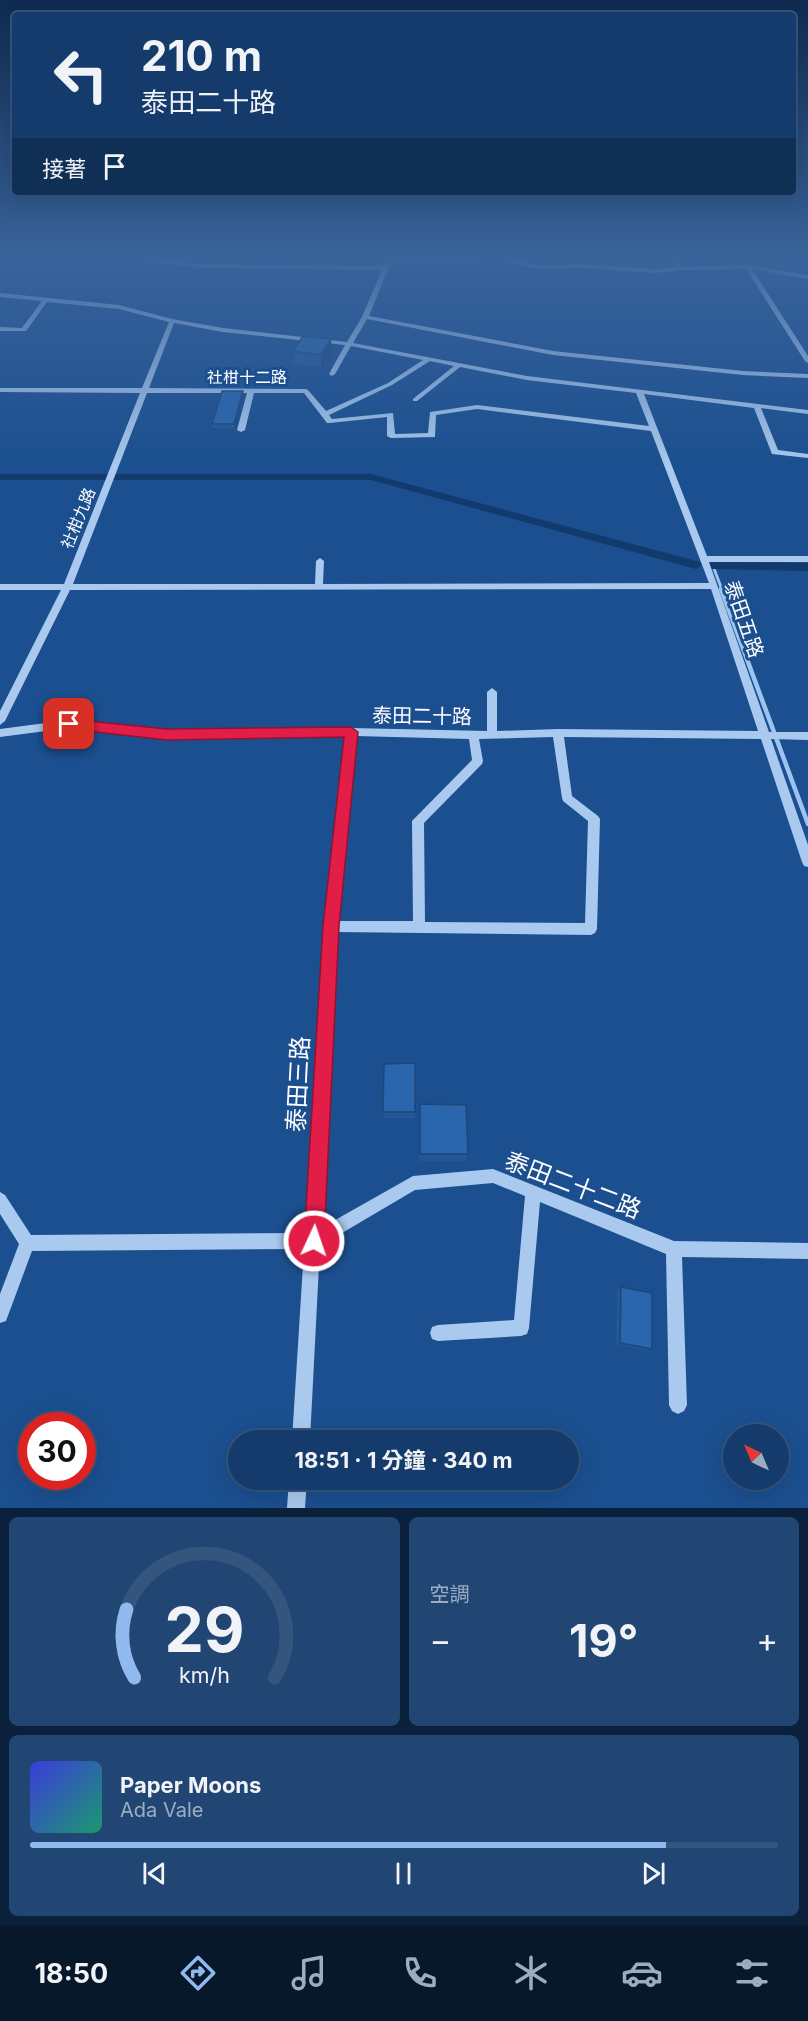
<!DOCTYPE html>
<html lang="zh-TW">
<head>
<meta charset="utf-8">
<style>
  body { margin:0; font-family:Inter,"Noto Sans TC",sans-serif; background:#214673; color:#f1f3f6; height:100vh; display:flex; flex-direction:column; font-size:22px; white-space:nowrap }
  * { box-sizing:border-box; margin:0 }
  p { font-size:20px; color:#9dadc1 }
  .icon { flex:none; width:33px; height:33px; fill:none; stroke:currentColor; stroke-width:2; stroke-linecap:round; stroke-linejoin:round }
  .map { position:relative; height:1508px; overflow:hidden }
  .details { display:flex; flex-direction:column; gap:9px; padding:9px; background:#0b203b; flex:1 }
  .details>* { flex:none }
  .hud { position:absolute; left:12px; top:12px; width:784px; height:183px; border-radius:6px; box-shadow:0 6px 24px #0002,0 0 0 2px #33557e; background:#143b6b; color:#f1f3f6; overflow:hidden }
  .needle { width:39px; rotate:316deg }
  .fabs { position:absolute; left:723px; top:1424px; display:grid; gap:12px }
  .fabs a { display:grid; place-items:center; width:66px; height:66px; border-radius:50%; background:#143b6b; box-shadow:0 6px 24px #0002,0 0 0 2px #33557e; font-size:30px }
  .speed { position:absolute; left:18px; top:1412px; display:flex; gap:12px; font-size:30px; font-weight:700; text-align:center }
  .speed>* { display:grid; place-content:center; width:78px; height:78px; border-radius:50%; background:#143b6b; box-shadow:0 6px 24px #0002,0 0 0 2px #33557e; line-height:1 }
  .speed .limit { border:9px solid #d22; background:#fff; color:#111 }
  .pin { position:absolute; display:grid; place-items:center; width:51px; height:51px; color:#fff; margin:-26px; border-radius:12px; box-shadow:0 3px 9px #0006 }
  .me { position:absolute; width:66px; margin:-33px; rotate:3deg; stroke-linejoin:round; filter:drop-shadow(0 0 4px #0008) }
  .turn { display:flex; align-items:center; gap:21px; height:126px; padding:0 30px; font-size:27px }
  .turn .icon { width:78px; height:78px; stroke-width:2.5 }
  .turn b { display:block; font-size:42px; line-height:51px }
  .then { display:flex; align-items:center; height:57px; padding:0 30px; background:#0003; gap:12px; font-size:22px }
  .big { font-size:45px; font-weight:700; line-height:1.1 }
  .details .card { flex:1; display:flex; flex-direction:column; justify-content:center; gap:9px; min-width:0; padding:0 21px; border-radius:9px; background:#214673 }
  .details .dial { align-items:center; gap:0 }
  .dial svg { height:156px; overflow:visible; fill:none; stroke:#33557e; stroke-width:7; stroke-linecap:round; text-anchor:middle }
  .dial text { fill:#f1f3f6; stroke:none }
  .song { display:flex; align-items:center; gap:18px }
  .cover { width:72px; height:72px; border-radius:9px; background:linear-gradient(135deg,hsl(240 70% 55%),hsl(160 70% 35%)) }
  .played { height:6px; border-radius:3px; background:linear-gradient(90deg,#90b9f0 85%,#33557e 85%) }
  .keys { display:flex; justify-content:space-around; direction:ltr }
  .heat { display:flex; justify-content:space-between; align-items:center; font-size:33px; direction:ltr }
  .details .tiles { flex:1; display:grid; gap:9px; grid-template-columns:1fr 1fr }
  .card:last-child { grid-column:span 2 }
  .trip { position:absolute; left:228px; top:1430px; width:351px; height:60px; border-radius:30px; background:#143b6b; box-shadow:0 6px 24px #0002,0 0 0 2px #33557e; font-weight:700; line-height:60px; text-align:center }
  .tabs { display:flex; height:96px; justify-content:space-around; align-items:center; background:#08182b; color:#9dadc1 }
  .tabs .icon { width:42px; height:42px }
  .tabs .selected { color:#90b9f0 }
  .tabs b { font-size:27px; color:#f1f3f6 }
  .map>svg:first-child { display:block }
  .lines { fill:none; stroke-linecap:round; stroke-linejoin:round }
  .stream-far1 { stroke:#9cc4f0; stroke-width:3 }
  .stream { stroke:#9cc4f0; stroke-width:4.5 }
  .canal { fill:#123a6d; fill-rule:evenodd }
  .minor { fill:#a9c9ee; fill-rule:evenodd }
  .wall { fill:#245895 }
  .shaded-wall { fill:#1d4779 }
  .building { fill:#2a66ad; stroke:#1d4779; stroke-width:1.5 }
  .route { fill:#e11d48; stroke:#92132f; stroke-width:1.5 }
  .labels { text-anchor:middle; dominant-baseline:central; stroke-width:6; stroke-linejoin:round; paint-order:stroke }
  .far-street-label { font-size:16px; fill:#fff; stroke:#1b4f8f }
  .street-label { font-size:20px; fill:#fff; stroke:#1b4f8f }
  .near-street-label { font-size:24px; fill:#fff; stroke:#1b4f8f }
</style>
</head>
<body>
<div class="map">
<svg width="808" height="1508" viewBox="0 0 808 1508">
  <rect width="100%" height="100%" fill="#1b4f8f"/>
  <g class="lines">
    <path class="stream-far1" d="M713,566L722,590"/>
    <path class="stream" d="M721,589L808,824"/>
    <path class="canal" d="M0,474H371L700,562L702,565L696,569L371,480H0Z
      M712,562L808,563V571L708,569V563Z"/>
    <path class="minor" d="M93,256H117L204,264L383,266L387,262L390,264L369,316L553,351L743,371L808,374V378L743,375L553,355L367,319L353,343L527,376L808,410V414L761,408L778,450L808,454V458L772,454L754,408L644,394L707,556H808V562H709L769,732H808V740L771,739L808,845V867L804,866L802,862L761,739L564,737L572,796L598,816L600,819L597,929L595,933L591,935L337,932L321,1228L413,1176L493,1169L674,1241L808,1243V1259L682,1257L687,1405L684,1411L678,1414L672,1411L669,1405L666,1254L540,1202L529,1328L527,1334L521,1336L438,1341L432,1339L430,1333L432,1327L438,1325L514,1320L525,1196L493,1183L415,1190L320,1246L310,1440H292L304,1249L32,1251L6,1321L0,1323V1294L19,1244L0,1214V1192L5,1195L31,1235L305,1233L325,926L345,736L167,739L69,728L0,737V729L69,720L167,731L351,728L487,731V692L492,688L497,692V731L558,729L758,731L711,589L70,590L5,721L0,725V711L61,590H0V584H64L140,393L0,392V388H142L169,322L119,309L47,302L26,331H0V327L22,328L42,301L0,297V293L119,305L172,319L223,328L347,342L362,317L382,270L204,268ZM174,323L223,332L345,345L329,374L332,376L335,374L351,346L423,360L388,383L326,411L308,390L306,389L149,388ZM430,361L454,366L413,399V401H417L460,367L527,380L636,393L649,426L477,405L430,412L428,433L395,434L393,413L332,419L329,415L392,385ZM147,393H247L237,430L241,432L245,430L254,393H304L327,423H330L387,417V436L391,438L435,437L436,415L477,409L651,431L709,583L323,584L324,561L320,558L316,561L315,584H73ZM356,736L469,739L472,760L412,821L413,921H338ZM553,737L562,798L563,801L588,821L585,923L425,922L424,823L482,764L483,761L479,739Z
      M665,256L675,258L681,267L748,265L808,275V279L752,269L808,356V363L805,361L746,269L686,270L655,273L584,268L537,269L502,261L390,263L387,261L390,259L502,257L537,265L584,264L655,269L676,267L671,260Z
      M289,1479H307L305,1508H287Z"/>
  </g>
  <path class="wall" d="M293,351L332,352L322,367L294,364Z
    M243,395L235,429L213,428L212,424Z
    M415,1063V1118H384L383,1112Z
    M420,1113L468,1154L466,1161H419Z
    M621,1287L652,1349L648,1351L616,1344L617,1290Z"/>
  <path class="shaded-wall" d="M331,339L332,352L322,367L321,355Z
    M243,391V395L235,429L234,424Z"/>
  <path class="building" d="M303,336L331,339L321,355L293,351Z
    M222,391H243L234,424H212Z
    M415,1063V1112H383L384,1064Z
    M420,1104L466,1105L468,1154H420Z
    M621,1287L652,1293V1349L620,1343Z"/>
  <linearGradient id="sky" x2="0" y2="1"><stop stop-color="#0f2b4f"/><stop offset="0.55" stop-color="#39639b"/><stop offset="1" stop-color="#39639b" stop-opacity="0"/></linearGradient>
  <rect width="808" height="467" fill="url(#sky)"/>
  <path class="route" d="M69,719L167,729L351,727L358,732L339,926L324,1241L321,1248L314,1251L307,1248L304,1241L323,926L344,737L167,740L69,729L63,724Z"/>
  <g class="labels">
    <g class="far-street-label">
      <text x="247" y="377">社柑十二路</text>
      <text transform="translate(78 518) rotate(-68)">社柑九路</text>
    </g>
    <g class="street-label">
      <text transform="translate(744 619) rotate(71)">泰田五路</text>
      <text transform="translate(422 716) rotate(1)">泰田二十路</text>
    </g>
    <g class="near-street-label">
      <text transform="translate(298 1084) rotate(-87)">泰田三路</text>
      <text transform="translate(573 1185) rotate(21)">泰田二十二路</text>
    </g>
  </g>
</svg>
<div class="fabs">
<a><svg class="needle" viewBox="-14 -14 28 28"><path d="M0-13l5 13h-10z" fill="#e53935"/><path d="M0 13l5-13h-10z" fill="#9dadc1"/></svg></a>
</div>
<div class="speed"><div class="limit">30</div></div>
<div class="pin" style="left:69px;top:724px;background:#d93025"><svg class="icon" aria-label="arrive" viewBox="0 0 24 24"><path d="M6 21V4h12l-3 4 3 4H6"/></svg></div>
<svg class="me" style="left:314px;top:1241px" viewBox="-20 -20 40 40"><circle r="17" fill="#e11d48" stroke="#fff" stroke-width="3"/><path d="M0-11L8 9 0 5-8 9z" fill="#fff"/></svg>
<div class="trip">18:51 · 1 分鐘 · 340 m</div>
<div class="hud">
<div class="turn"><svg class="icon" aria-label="left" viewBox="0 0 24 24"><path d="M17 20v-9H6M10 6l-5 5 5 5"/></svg><div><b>210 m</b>泰田二十路</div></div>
<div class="then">接著<svg class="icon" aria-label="arrive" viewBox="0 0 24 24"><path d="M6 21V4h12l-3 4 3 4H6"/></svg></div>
</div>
</div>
<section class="details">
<div class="tiles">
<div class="card dial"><svg viewBox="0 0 100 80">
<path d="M14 69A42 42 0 1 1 86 69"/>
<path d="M14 69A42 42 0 0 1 10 34" stroke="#90b9f0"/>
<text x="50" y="56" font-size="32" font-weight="700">29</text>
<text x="50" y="72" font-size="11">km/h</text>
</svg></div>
<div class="card"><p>空調</p>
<div class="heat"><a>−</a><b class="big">19°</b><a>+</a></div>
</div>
<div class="card">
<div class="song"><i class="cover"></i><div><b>Paper Moons</b><p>Ada Vale</p></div></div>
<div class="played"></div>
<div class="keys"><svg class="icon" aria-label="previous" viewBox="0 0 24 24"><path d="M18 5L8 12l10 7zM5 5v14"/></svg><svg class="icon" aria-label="pause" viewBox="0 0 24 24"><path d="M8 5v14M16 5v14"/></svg><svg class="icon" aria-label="next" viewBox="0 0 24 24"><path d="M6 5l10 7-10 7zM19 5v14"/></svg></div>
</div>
</div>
</section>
<nav class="tabs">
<b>18:50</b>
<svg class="icon selected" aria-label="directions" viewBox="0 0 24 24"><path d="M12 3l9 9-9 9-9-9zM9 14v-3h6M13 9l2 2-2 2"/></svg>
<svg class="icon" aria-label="music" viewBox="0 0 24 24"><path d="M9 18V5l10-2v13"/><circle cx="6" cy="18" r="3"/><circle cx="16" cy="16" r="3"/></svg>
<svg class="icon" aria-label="phone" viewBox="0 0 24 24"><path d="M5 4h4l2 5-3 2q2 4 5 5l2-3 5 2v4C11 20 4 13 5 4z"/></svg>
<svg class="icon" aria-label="climate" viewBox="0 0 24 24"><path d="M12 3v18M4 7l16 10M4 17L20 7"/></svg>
<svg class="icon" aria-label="car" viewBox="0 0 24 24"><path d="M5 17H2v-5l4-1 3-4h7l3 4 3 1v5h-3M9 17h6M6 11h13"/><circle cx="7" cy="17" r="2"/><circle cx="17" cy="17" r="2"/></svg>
<svg class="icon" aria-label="filters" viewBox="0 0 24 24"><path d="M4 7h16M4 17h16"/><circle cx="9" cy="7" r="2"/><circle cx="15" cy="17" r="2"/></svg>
</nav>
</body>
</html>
